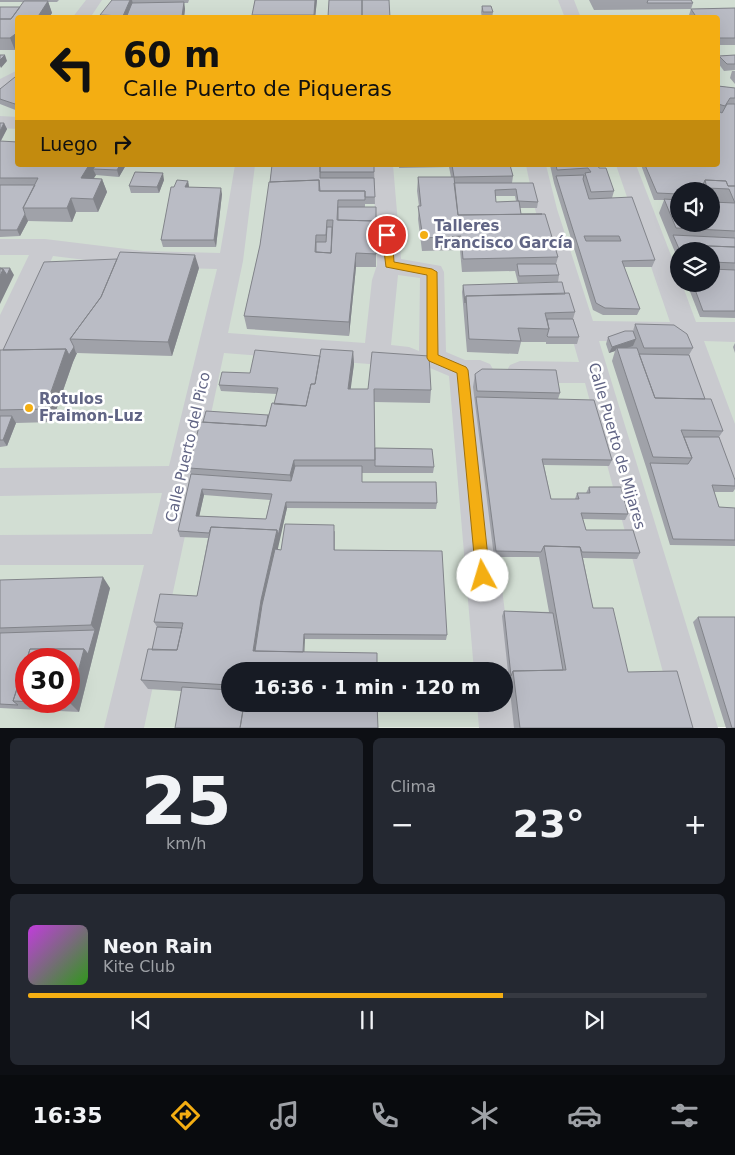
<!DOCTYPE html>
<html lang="es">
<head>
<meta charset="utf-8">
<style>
  body { margin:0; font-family:"DejaVu Sans",sans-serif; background:#242831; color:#f1f3f6; height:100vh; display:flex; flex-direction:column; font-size:19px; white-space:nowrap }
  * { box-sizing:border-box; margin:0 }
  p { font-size:16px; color:#9ea1a6 }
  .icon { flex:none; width:28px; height:28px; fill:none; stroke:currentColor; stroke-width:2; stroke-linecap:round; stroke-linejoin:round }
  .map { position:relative; height:728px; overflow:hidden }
  .details { display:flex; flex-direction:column; gap:10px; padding:10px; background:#0d0f14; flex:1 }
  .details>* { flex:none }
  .hud { position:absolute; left:15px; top:15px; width:705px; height:152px; border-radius:5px; box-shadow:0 5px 20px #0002; background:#f4ae12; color:#111; overflow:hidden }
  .buttons { position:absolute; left:670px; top:182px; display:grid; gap:10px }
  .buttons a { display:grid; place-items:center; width:50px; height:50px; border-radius:50%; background:#171b24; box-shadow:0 5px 20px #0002; font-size:25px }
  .speed { position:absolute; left:15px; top:648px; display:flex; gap:10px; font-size:25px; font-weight:700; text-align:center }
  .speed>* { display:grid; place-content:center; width:65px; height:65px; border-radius:50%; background:#171b24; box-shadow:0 5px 20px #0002; line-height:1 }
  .speed .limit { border:8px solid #d22; background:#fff; color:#111 }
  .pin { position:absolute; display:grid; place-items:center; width:42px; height:42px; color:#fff; margin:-21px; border:2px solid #fff; border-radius:50%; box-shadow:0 1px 5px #0007 }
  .me { position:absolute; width:55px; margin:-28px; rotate:354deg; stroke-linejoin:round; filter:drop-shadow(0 0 4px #0008) }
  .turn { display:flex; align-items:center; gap:18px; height:105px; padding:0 25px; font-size:22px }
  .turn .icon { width:65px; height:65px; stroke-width:2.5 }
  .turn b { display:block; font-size:35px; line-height:42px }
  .then { display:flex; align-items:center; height:48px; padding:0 25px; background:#0003; gap:10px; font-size:19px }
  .big { font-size:38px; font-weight:700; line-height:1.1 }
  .details .widget { flex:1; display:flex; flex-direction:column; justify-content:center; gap:8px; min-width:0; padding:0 18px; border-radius:8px; background:#242831 }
  .details .dial { align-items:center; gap:0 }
  .dial b { font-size:65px; line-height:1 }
  .song { display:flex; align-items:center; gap:15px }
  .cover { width:60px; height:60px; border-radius:8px; background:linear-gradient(135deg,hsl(290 70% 55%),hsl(110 70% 35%)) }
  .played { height:5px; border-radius:2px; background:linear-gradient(90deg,#f4ae12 70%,#363941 70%) }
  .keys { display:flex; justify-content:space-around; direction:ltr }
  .heat { display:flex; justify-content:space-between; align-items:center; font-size:28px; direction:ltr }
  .details .tiles { flex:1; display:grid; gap:10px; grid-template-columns:1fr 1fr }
  .widget:last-child { grid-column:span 2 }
  .trip { position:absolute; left:221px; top:662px; width:292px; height:50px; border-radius:25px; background:#171b24; box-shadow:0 5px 20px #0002; font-weight:700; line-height:50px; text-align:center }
  .tabs { display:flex; height:80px; justify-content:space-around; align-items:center; background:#090b0e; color:#9ea1a6 }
  .tabs .icon { width:35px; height:35px }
  .tabs .selected { color:#f4ae12 }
  .tabs b { font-size:22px; color:#f1f3f6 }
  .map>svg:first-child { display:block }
  .green { fill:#d2ded3; fill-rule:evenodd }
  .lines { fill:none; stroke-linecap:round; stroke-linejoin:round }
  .street { fill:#c9cacf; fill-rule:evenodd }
  .wall { fill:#a0a2a9; fill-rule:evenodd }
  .shaded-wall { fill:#82848a }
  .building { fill:#babcc5; stroke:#82848a; fill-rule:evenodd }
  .route { fill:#f4ae12; stroke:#9f710c }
  .poi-dot { fill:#f4ae12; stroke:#fff; stroke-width:2 }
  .labels { text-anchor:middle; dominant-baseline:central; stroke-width:5; stroke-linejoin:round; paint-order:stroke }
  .poi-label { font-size:15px; font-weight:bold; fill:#616585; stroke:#fff; text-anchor:start }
  .street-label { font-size:15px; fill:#616585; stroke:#fff }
</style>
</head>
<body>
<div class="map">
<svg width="735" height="728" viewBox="0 0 735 728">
  <rect width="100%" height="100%" fill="#f4f6f1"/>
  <path class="green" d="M0,0H735V727L0,728ZM18,18H718V165H18ZM679,191H711V224H679ZM679,251H711V284H679ZM26,659H69V701H26ZM230,671H505V704H230Z"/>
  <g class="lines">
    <path class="street" d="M86,0H102L90,18H72Z
      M558,0H574L581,18H565Z
      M18,70V83L7,91L0,93V79Z
      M0,116L18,117V129L0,128Z
      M235,165H255L243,261L228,333L365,343L372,280L377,265L373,165H393L401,259L441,266L444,272L446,352L465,360H480L490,364L494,371L490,378L477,381L512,671L506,684L505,671H474L449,376L423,365L421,360L419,364L409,367L224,353L144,728H104L144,565H0V535L152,534L162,493L0,496V468L169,466L217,269L143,267L53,256L13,343L9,350L0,353V315L29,255H0V239H45L143,251L220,253ZM398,275L420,278L419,351L409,347L391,345Z
      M526,165H546L557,209L593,321L670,322L616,165H636L679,276V284H682L696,322H735V342L704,341L735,424V477L724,473L720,464L677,341H599L718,728H678L585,383H520L510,379L506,372L510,365L520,361L579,362L535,209Z
      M505,688L510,690L515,704L519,728H479L477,704H505Z"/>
  </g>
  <path class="wall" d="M0,0H59L57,2H48L52,13L15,50H0V7H20L23,2H0Z
    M112,0H189L188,3H184L185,9L184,16H231V18H100V15Z
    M255,0H317L315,18H252V15Z
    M329,0L390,18H328Z
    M589,0H691L693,3L691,9L594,10Z
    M482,6L493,12L492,18H482L481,12Z
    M735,8V45H718V18H691L689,15L691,9Z
    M735,55V70L724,71L718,63L719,56Z
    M732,71H735V84L730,78Z
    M18,77V111L0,104V89Z
    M718,86L735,88V318L700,317L687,284H711V251H679V262L659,213L664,200H654L641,165H718ZM679,191H711V224H679Z
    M0,123H4L7,129L1,141L126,165L119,177L96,175L93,178L102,179L107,192L98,212H76L72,222L28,221L20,236L0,237Z
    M152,165H186L185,167L152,166Z
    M272,165H374L375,204H365V207L376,221V267H356L349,336L247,329L244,316L260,245L270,182Z
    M399,165H510L513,176L512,183L538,202L537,208H520L521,214L558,257L556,264L559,275L558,282L518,283L515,271L462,272L460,250L422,251L418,219L419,206L417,191L418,177H451L449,167L399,168ZM496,196H515L516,201L496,202Z
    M550,165H598L599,168L614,191L612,198L655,260L652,267H624L640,309L637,315H603L593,310L554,183Z
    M164,180L159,193H131L129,186Z
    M188,181L189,187L222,194L216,247H163L161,240L174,187Z
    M199,268L172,356L77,353L73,362L52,422L16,423L7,446L0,447V350H3Z
    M463,285L565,294L575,312L573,319L579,337L577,344H546V342H521L518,354L467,352L462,292Z
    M635,324L693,348L689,355L705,399L723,431L719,437L735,480V489L733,492H714L719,507L735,508V546L670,545L647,470L612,361L615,351L609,353L606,344L608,337L633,331Z
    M735,343V353L733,347Z
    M353,351L354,364L350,389L431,390L430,403L374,402L375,448L434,467L433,473H362V482L437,503L436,509L287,508L277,549L281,550L335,531V550L447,635L446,640L305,639L230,671V704L181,691L148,689L141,680L152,650L157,627L154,622L197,596L208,538L180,537L178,531L191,474L189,468L203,422L268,415L274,404L277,394L221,391L219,385L250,373L320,356ZM204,495L270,500L266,519L199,516Z
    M475,374L560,393L558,399L612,460L609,466L544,465L551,499H575L577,493H586L589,487L628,514L625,520L583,519L586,530L640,553L637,559L583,558L593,608L628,672L693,728H514L502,616L504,611L549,612L539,557H494L473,387Z
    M0,580L110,588L79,712L0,708Z
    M698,617L735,728H726L693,622Z"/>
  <path class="shaded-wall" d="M130,0H132L134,9L130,18H123V16Z
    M315,0H317L315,18H314Z
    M48,1L52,13L49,18H37Z
    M184,2L185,9L184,18H181Z
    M18,32V48L15,50L10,38Z
    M5,55L7,61L1,68L0,66V60Z
    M18,100V110L15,104Z
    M4,123L7,129L0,142V131Z
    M89,165H102L93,169L96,175L85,192L81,178Z
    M120,165H126L119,177L117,170Z
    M163,173L164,180L159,193L157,187Z
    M102,179L107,192L98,212L93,199Z
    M188,181L189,187H185Z
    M221,188L222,194L216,247L214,240Z
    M71,198L76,212L72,222L67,208Z
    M25,214L28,221L20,236L17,230Z
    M356,253V267L349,336V322Z
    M195,255L199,268L172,356L168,342Z
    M10,268L14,275L0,304V276L3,269Z
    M636,339L633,346L618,351L617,348L615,351L609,353L612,347Z
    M74,347L76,353H77L73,362L52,422L45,409L66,349Z
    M353,351L354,364L349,402L348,389Z
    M12,416L16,423L7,446L3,440Z
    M294,460L296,472L292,487L290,475Z
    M202,489L204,495L198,522L196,516Z
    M286,502L287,508L264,611L256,655L253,651L261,600L277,530Z
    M103,577L110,588L79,712L70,703L84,649L95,630L91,625Z
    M304,634L305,639L304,661L303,656Z"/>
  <path class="building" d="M112,0H130L123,16L100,15Z
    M255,0H315L314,15H252Z
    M329,0H362V17H328Z
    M362,0H389L390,18H362Z
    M648,0H691L693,3H647Z
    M24,1H48L37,18H18V32L10,38H0V19H11Z
    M184,2L182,16H180V18H126L132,3Z
    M482,6H491L493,12H483Z
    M0,7H20L11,19H0Z
    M735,8V38H718V18H697L691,9Z
    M180,16H231V18H180Z
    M0,55H5L0,60Z
    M735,55V64H727L719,56Z
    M15,77H18V100L15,104L0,99V89Z
    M718,86L735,88V98H730L725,106L718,104Z
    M727,104H735V186H728L726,181L705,180L702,187L703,191H679V194L657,193L645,165H718V111L722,113Z
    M0,123H4L0,131Z
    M0,141L18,142V165H89L81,178L102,179L93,199L71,198L67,208H23L38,178H0Z
    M96,165H120L117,170L93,169Z
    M272,165H320V178H374L375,197H365V191H320L319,180L270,182Z
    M320,165H374V172H320Z
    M452,165H510L513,176L454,177Z
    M556,165H598L599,168H606L614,191L591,192L585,173L591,172L588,168L557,170Z
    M135,172L163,173L157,187L129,186Z
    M584,175L583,179L589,199L632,197L655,260L622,261L640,309L605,308L596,303L556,176ZM584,236H619L621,241H586Z
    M418,177H454L458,215L545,214L558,257L463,259L461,236L423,238L418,206H421Z
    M177,180L188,181L185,187L221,188L214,240H161L171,187H174Z
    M319,180V191H365V200H338L337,220L376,221V254L356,253L349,322L244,316L260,245L269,182ZM327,220H333L331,253L315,252L316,235H326Z
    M705,180L726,181L728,186H735V231L676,228L664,199L679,200V224H711V202L735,203L729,189L707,188Z
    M454,183H533L538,202L518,201L516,189L495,190L496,202L519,201L521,214H542L458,215Z
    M0,185H35L23,208L25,214L17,230H0Z
    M338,207H376V221L338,220Z
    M327,227H332L331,253L316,252V242H326Z
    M673,235L735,238V247L683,245L680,251Z
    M683,245L735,247V263L711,262V251H685Z
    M120,252L195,255L168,342L70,339L101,297Z
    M117,259L101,297L70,339L74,347L69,355L66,349L3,350L44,262Z
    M517,264H556L559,275L519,276Z
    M0,268H10L7,275L3,269Z
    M0,269H3L0,276Z
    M711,269L735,270V311H703L693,284H711Z
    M562,282L565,294L466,296L465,303L463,285Z
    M569,293L575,312L545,313L549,329L518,328L521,341L469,339L466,296Z
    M547,319H573L579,337H548L547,336L549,329Z
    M635,324L674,325L687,334L693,348H644Z
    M625,331H633L636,339L612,347L608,337Z
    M617,348H637L655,398L711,399L723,431L681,430L692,458L653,457Z
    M66,349L45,409L0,410V350Z
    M321,349L353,351L348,389H368L372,352L429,356L431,390L374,389L375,460H294L290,475L189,468L200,422L266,426L272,403L306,406L311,384H315Z
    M255,350L320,356L315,384H311L306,406L274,404L278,388L219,385L222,372L250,373Z
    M639,354L689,355L705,399L655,398Z
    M482,369L556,370L560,393L477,391L475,374Z
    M476,397L594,400L612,460L542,459L551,499H579L577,493H590L589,487H621L628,514L581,513L586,530H633L640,553L582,552L580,547L544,546L541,552L496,551Z
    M206,411L268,415L266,426L203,422Z
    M0,416H12L3,440H0Z
    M684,437H719L735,480V486L712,485L719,507L735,508V540L673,539L650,463L688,464L692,458Z
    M375,448L432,449L434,467L375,466Z
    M295,466H362V482H436L437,503L286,502L278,536L277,530L211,527L209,533L178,531L191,474L291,481ZM202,489L272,494L266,519L196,516Z
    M285,524L334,525V550L442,551L447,635L304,634L303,652L255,651L262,605L275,549L281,550Z
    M211,527L277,530L261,600L253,651L377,653V671H230V685L141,680L148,649L177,650L183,623L154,622L160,594L197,596Z
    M544,546L580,547L593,608H613L628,672L677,671L693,728H520L513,671L566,670Z
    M103,577L91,625L0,628V580Z
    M504,611L553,613L563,670L513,671L511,676Z
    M698,617H735V728H732Z
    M157,627L182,628L177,650H152Z
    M95,630L88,654L84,649H30L13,701L18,705L0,704V633Z
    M30,649H84L70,703L13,701L26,660V701H69V659H27Z
    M182,687L230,690V704H244L240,728H175Z
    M244,704H377L378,728H240Z"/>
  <path class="route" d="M387,232L392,235L394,262L432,269L437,272L438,355L466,367L468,370L490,576L488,581L483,582L478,581L476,576L457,373L429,361L427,358V275L386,267L382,235Z"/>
  <g class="poi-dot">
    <circle cx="424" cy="235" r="5"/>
    <circle cx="29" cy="408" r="5"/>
  </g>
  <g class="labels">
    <g class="poi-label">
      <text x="434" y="226">Talleres<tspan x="434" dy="17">Francisco García</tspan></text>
      <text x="39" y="399">Rotulos<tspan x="39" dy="17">Fraimon-Luz</tspan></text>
    </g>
    <g class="street-label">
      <text transform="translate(617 446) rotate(74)">Calle Puerto de Mijares</text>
      <text transform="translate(188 447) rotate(-77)">Calle Puerto del Pico</text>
    </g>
  </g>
</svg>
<div class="buttons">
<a><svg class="icon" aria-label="sound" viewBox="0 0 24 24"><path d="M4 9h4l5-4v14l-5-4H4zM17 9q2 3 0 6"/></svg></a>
<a><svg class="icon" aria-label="layers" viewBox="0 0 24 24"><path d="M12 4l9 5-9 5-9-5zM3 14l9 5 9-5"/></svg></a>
</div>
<div class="speed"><div class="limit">30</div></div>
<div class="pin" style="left:387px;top:235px;background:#d93025"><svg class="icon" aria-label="arrive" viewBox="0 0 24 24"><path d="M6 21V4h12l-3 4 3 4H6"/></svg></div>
<svg class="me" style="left:483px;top:576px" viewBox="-20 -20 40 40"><circle r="19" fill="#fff"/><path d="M0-13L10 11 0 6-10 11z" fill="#f4ae12"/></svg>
<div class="trip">16:36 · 1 min · 120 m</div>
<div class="hud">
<div class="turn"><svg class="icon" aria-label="left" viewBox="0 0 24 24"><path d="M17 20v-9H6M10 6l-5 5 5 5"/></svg><div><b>60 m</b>Calle Puerto de Piqueras</div></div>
<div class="then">Luego<svg class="icon" aria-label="right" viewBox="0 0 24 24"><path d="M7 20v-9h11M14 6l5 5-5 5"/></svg></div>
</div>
</div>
<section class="details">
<div class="tiles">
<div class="widget dial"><b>25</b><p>km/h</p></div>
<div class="widget"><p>Clima</p>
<div class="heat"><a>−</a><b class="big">23°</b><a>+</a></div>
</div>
<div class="widget">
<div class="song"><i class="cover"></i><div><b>Neon Rain</b><p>Kite Club</p></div></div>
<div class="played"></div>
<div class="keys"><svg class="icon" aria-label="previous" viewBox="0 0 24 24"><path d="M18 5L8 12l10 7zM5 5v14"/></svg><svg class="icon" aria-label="pause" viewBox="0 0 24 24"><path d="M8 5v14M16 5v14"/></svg><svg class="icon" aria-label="next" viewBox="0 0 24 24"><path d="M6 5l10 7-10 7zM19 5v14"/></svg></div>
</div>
</div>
</section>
<nav class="tabs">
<b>16:35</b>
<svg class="icon selected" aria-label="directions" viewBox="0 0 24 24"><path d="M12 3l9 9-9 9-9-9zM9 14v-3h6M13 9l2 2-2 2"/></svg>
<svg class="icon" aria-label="music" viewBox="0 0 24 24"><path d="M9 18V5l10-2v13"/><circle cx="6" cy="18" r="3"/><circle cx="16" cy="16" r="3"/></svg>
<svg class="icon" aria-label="phone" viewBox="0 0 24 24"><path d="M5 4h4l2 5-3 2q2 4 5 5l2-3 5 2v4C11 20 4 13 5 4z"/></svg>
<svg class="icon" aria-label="climate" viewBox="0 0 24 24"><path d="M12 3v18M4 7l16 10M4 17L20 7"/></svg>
<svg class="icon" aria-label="car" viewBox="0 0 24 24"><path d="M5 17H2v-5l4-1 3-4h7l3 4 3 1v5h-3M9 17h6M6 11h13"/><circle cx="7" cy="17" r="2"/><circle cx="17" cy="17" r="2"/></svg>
<svg class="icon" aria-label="filters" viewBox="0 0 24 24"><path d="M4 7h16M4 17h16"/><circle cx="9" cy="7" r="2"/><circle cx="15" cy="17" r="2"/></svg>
</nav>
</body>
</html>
